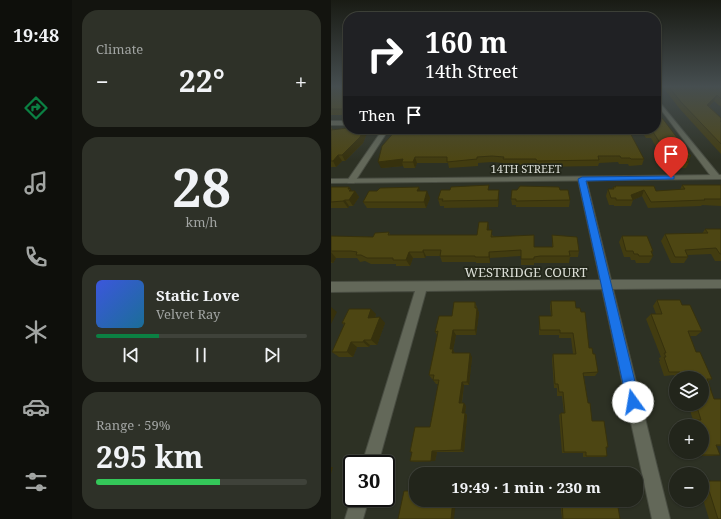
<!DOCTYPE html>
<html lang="en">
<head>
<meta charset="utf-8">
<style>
  body { margin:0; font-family:"Noto Serif",serif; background:#2e3128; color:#f1f3f6; height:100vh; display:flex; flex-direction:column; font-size:15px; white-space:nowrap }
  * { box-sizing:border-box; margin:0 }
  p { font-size:13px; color:#a2a5a3 }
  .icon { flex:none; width:22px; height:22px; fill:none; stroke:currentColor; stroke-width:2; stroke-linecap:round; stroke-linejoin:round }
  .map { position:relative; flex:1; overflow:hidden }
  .side { display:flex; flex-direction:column; gap:10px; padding:10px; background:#13140f; width:259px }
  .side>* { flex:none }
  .banner { position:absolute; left:12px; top:12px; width:318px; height:122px; border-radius:16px; box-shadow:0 1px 3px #0004,0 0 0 1px #3f423a; background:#202124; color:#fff; overflow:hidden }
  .tools { position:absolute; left:338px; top:371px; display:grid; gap:8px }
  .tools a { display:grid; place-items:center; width:40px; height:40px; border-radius:50%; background:#22251b; box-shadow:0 1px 3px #0004,0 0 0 1px #3f423a; font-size:20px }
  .speed { position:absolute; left:12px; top:455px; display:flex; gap:8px; font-size:20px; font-weight:700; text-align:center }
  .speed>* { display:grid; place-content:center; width:52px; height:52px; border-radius:50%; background:#22251b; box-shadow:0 1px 3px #0004,0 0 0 1px #3f423a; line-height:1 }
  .speed .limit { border:2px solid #111; border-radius:6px; background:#fff; color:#111 }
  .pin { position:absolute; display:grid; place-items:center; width:34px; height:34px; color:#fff; margin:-41px -17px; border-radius:50% 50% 50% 0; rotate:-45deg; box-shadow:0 0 4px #0007 }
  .pin .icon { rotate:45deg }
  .me { position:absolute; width:44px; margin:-22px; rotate:347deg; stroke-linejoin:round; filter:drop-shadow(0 0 3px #0008) }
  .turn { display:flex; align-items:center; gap:14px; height:84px; padding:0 16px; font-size:18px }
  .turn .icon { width:52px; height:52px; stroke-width:2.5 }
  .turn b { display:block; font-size:28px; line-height:34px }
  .then { display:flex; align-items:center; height:38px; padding:0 16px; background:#0003; gap:8px; font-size:15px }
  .big { font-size:30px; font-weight:700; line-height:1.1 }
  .side .card { flex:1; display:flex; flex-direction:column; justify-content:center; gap:6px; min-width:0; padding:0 14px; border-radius:16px; background:#2e3128 }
  .side .dial { align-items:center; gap:0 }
  .dial b { font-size:52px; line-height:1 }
  .song { display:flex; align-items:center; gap:12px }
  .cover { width:48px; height:48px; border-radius:6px; background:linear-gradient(135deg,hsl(230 70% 55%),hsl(200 70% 35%)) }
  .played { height:4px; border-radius:2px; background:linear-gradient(90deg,#0b8043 30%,#3f423a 30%) }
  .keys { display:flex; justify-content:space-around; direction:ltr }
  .heat { display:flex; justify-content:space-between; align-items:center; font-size:22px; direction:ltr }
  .charge { height:6px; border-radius:3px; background:linear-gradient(90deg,#34c759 59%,#3f423a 0) }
  .trip { position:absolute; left:78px; top:467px; width:234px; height:40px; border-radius:16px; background:#22251b; box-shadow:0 1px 3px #0004,0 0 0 1px #3f423a; font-weight:700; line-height:40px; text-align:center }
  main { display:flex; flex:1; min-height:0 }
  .tabs { display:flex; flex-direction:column; width:72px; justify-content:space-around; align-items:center; background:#0e0f0b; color:#a2a5a3 }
  .tabs .icon { width:28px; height:28px }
  .tabs .active { color:#0b8043 }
  .tabs b { font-size:18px; color:#f1f3f6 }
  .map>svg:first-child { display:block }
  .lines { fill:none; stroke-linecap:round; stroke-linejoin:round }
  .minor-casing { stroke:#484c41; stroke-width:2 }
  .tertiary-casing { stroke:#484c41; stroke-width:2 }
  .minor { fill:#636859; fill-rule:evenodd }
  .tertiary { fill:#636859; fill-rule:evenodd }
  .wall { fill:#423c10 }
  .shaded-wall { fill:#36310d }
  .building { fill:#4d4613; stroke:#36310d }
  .route { fill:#1a73e8; stroke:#114b97 }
  .labels { text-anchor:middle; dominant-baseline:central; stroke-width:3.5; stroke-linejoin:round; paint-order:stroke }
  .far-street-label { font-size:11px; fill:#dbded6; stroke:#23271a }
  .street-label { font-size:13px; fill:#dbded6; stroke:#23271a }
</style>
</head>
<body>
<main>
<nav class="tabs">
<b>19:48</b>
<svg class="icon active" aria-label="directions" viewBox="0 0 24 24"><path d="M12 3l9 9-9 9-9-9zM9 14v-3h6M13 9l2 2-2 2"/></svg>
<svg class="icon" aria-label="music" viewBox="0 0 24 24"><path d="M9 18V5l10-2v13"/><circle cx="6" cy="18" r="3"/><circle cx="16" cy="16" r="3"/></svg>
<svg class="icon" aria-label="phone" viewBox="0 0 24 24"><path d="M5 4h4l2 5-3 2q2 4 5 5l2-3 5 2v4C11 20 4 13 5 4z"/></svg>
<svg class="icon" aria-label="climate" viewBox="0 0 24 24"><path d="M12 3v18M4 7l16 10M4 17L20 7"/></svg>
<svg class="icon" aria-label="car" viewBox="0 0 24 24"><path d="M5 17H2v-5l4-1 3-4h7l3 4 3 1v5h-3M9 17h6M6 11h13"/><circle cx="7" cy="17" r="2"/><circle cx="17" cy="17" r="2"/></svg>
<svg class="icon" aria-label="filters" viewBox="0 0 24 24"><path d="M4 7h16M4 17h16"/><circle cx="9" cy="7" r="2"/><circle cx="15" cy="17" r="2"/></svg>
</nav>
<section class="side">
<div class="card"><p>Climate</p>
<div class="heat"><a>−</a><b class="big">22°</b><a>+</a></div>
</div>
<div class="card dial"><b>28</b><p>km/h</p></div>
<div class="card">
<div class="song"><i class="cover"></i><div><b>Static Love</b><p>Velvet Ray</p></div></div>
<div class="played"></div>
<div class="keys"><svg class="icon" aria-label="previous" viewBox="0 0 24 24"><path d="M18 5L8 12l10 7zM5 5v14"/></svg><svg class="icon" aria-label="pause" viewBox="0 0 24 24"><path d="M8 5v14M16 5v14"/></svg><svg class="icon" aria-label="next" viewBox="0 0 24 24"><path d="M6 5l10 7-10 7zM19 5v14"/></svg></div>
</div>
<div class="card"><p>Range · 59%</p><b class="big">295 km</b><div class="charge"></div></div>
</section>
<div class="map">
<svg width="390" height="519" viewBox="0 0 390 519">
  <rect width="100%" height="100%" fill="#2d3124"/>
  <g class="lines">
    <g class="minor-casing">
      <path id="minor" d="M325,98L388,175V179H382L325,103Z
        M0,121H17V125H0Z
        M52,129H58L23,183H17L16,181Z
        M248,177H254L255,179L280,280H390V288L282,289L339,519H321L271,289L95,291L47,464H31L84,291L0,292V282L269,280L247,179Z
        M21,496V498H38L32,519H14Z"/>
    </g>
    <g class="tertiary-casing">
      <path id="tertiary" d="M390,175V179L0,183V179Z"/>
    </g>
    <use href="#minor" class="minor"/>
    <use href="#tertiary" class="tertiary"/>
  </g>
  <path class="wall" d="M0,87H17V115H0Z
    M332,87H390V107L383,101L378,106L390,118V154L348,108Z
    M0,127L2,130L36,133L32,143L14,161H11L5,167H0Z
    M66,129L313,159L311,165L298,166L297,164H288L287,162L268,163L267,166L205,167V165H172V163L161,162L147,163V166L118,168L117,163H86L84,168H73L72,166L50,168Z
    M309,129H325L360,156L357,161L358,162L355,168H332L325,156L327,150L320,138H315Z
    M351,185H390V206L371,205L370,206L317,208L311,196L302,200L300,206H283V205H278L275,196L277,189H281L282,187H284V186L325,191L349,190Z
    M0,187H18L21,191H24L28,197L22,206H18L17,208H0Z
    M159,190L168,197L167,207L113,208V206H109L107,199Z
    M229,190L239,200L238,207H185V205H181L180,199Z
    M89,191L99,198L95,208H36L32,202Z
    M157,222L158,230L162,236L203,247H221V235L248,251L247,257H239L238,263H203V265H190V256L159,258V263H145V262H111L109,256H95L94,258H82L79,266H65V264H40L34,261L29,262L26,258H5L2,263H0V236L42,237L58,232L59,235H146Z
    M374,229H390V261H384L380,254L357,255V257L353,263H340L330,241L334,234H371Z
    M291,236L322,251L321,253L322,256L318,263H305L304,260H300L299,257H293L288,242Z
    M326,300L351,305L371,331L365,336H359L365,352L381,379L377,381L383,399L390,400V446H385L389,455L380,456H360L359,452H371V426H348L347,423L354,420H362L357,404H371V378H345V380L343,375L333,376L328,361H329L328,358L330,357L315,319L320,314H325L322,306Z
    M220,301L245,308L258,348L262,354L267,372L264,376H253L257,403L261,421L277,447L275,448L276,456L273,457H252V453H231L228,415L230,413H233L231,396H226V388H223L221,359L222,354H242L240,338H228V335H208V316H220L219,306Z
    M144,302L148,313L145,335H125L122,350L124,353L141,357L138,385H133L131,403L135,406L134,413L136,415L133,452H106L104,461L84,462L79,461L81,452H79L99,427L107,384H105L102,380V379H101L98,375L106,337V335L104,332L121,316Z
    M45,314L44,318L54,323L46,345H39L38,347H26L22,357H8L1,352L13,325L11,323Z
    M371,481H390V519H378L371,496Z
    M229,500H284L286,501L289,519H231Z"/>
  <path class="shaded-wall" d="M386,95L383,101L373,111L376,105Z
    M33,129H34L36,133L32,143L14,161L11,155Z
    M7,155L11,161L5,167L2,161Z
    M84,157L86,163L84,168L82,162Z
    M72,159L71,162L72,166L50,168L47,162Z
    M18,187L22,193L24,191L28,197L22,206L18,200L17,189Z
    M88,187L90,193L86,191Z
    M168,190V197L167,207V200Z
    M313,190L311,196L302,200L300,195Z
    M96,191L99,198L95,208L93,202Z
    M14,200L18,206L17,208L12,201Z
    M157,222L158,229V236L156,230Z
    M92,250L95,256L94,258L92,252Z
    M0,252L5,258L2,263L0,262Z
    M78,252L82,258L79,266L75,260Z
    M158,252L159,258V263L158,257Z
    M0,307L6,312L0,324Z
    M146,308L148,313L145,335L144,330Z
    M40,309L45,314L42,323L37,318Z
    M49,317L54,323L46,345L40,340Z
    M122,330L125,335L122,350L124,354V357L119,349Z
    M33,340L39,345L38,347L32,342Z
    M20,342L26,347L22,357L16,352Z
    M139,353L141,357L138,385L136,382Z
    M131,382L133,385L130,406L128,403Z
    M133,403L135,406L134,413L136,415L133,452L130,450L131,413Z
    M101,451L106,452L104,461H100Z
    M0,467H2L0,474Z
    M122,500H125L123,519H120Z"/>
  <path class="building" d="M0,87H17V109H0Z
    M338,87H390V99L386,95L376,105L390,118V121H389L390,122V144L350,102Z
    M325,110L360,156H354L358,162H335L327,149H333L322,132H317L315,129H325Z
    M17,128V129H33L29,137L11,155H7L2,161H0V130Z
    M66,129H297L313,159H300L299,158H290L289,156H267L268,160L206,161L205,159H172L173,157L161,156L146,157V159L116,162V157H84L82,162H71L72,159L47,162L51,146Z
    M158,185L157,190H168L167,200L111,201L112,199H107L110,190H119L120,187Z
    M351,185H390V199H373L374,200L320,202L313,190L300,195L302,200H285V198H280L277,189H283L282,187H285L284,186H323L325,191L354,189Z
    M189,186L228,187L229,190H237L239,200L185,201V199H180L181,190H186Z
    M0,187H18L17,189H20L18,191H24L18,200H14L12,201L0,202Z
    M88,187L86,191H96L93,202H32L38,191H46L49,188Z
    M148,222H157L156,230H161L160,237L203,235V247H222L221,235L246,237L248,251H238L239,256H209L203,257V259H190V250L158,252V257H144V256H109L110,250H92V252H78L75,260H62V258H36L30,255H25L26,252L20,251H0V236L42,237L44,233L58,232L57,235H146Z
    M374,229H390V254H389L385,248L354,250L357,257H344L334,234L377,233Z
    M291,236H316L322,251H320L322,256H308L307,254H303L302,251H295Z
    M326,300H349L351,305H359L371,331H357L365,352H369L381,379H376L383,399H390V445H385L389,455H368L367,452H371V426H356L354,420H370L365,404H371V378H352L349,372H338L333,357H335L333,353H335L320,314H331Z
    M220,301H244L245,308H249L250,312H254L258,348H261L262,354H264L267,372L252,373L257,403H259L261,421H273L277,447H275L276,456H255V452H233L230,413H234L232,392H228L227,384H224L222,354H245L242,333H229V330H209L208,316H221Z
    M123,302H144V308H146L144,330H122L119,349H122L121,353H139L136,382H131L128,403H133L131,413H134L130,450L101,451L100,461H79L81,452H79L84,427H99L108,380H102L103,375H98L106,337L107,331L104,332L108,316H121Z
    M18,309H40L37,318L49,317L40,340H33L32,342H20L16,352H1L14,323H11Z
    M375,481H390V519H387Z
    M73,491H85V500H122L120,519H67Z
    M261,500H283V501H286L289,519H232L231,502L261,501Z"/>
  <linearGradient id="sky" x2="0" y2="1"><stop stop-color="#191b14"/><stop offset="0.54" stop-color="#464e50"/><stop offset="1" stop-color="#464e50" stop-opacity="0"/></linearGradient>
  <rect width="390" height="160" fill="url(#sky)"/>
  <path class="route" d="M340,176H343V179L255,181L309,402L307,406L302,408L298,406L296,402L247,179L251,177Z"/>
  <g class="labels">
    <g class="far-street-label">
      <text x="195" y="168">14TH STREET</text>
    </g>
    <g class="street-label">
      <text x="195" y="272">WESTRIDGE COURT</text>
    </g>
  </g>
</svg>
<div class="tools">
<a><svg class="icon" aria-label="layers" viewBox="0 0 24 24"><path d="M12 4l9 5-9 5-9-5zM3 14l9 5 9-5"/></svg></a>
<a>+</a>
<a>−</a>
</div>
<div class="speed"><div class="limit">30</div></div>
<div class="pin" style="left:340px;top:178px;background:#d93025"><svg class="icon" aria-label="arrive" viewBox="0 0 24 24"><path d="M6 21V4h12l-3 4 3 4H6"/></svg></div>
<svg class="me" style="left:302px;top:402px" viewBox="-20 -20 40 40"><circle r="19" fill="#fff"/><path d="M0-13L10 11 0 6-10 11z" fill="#1a73e8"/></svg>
<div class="trip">19:49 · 1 min · 230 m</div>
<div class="banner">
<div class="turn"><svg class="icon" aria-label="right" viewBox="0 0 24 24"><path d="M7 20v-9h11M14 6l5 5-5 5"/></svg><div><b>160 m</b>14th Street</div></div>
<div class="then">Then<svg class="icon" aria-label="arrive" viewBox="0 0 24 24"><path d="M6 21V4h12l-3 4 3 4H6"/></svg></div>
</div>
</div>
</main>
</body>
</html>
